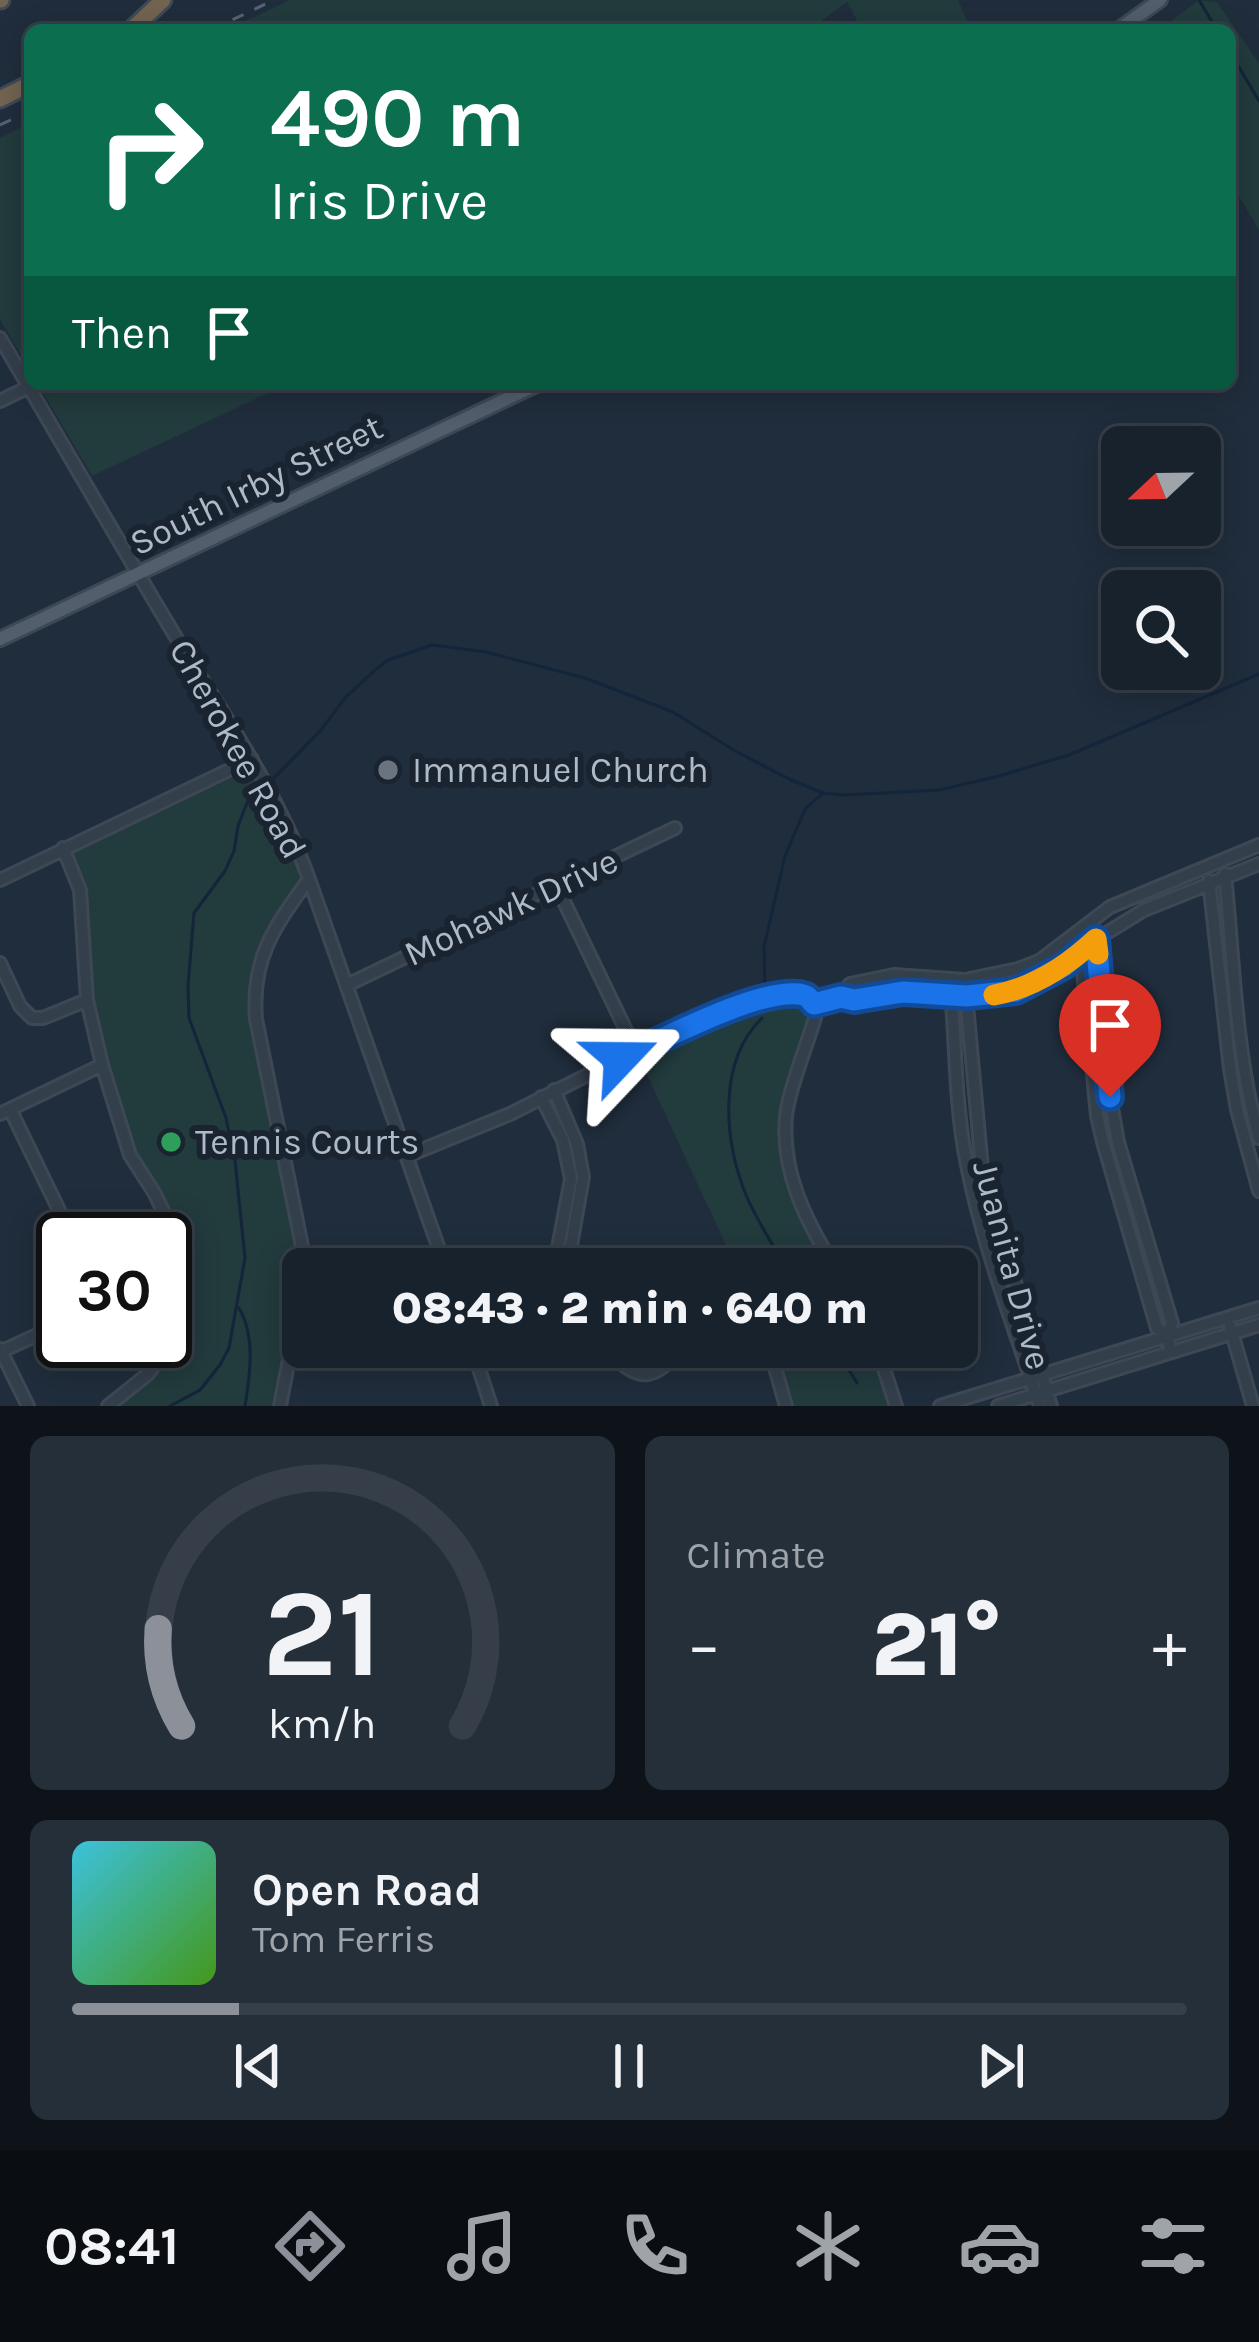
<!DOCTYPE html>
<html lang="en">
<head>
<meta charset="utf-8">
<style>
  body { margin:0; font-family:Karla,sans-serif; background:#252f39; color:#f1f3f6; height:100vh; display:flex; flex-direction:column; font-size:45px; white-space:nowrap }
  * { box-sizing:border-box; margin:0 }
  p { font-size:39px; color:#9fa4aa }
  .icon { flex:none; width:66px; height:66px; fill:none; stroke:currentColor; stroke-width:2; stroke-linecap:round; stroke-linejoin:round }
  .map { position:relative; height:1406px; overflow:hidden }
  .drawer { display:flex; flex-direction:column; gap:30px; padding:30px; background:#0d1319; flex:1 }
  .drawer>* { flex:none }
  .banner { position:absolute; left:24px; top:24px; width:1212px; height:366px; border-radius:18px; box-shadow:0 6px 30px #0003,0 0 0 3px #363f49; background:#0b6e4f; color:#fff; overflow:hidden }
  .needle { width:78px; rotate:248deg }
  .tools { position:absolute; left:1101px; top:426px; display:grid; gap:24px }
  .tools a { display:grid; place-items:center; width:120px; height:120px; border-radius:18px; background:#18222d; box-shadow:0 6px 30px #0003,0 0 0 3px #363f49; font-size:60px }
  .speed { position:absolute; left:36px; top:1212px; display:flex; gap:24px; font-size:60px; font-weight:700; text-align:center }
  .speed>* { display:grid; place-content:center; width:156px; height:156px; border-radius:50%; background:#18222d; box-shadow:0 6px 30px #0003,0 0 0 3px #363f49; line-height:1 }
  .speed .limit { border:6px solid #111; border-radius:18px; background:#fff; color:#111 }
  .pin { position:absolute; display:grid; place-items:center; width:102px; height:102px; color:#fff; margin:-123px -51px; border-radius:50% 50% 50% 0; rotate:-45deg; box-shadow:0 0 12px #0007 }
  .pin .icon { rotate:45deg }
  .me { position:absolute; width:132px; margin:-66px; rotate:67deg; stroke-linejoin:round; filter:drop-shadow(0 0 9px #0008) }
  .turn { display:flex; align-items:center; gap:42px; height:252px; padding:0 48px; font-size:54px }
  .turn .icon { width:156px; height:156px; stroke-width:2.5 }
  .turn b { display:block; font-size:84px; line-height:102px }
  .then { display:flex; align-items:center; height:114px; padding:0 48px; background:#0003; gap:24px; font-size:45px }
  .big { font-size:90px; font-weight:800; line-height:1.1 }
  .drawer .tile { flex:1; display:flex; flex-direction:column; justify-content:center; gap:18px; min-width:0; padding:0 42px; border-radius:18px; background:#252f39 }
  .drawer .dial { align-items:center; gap:0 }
  .dial svg { height:312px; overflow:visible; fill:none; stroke:#363f49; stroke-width:7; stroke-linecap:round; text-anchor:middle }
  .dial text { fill:#f1f3f6; stroke:none }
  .song { display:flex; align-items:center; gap:36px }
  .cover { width:144px; height:144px; border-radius:18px; background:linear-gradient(135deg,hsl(190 70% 55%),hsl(100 70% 35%)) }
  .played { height:12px; border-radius:6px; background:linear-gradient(90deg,#8c9099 15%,#363f49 15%) }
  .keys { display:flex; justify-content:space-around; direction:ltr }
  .heat { display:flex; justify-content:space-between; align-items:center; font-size:66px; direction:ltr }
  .drawer .tiles { flex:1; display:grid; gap:30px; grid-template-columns:1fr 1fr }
  .tile:last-child { grid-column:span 2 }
  .trip { position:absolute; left:282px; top:1248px; width:696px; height:120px; border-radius:18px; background:#18222d; box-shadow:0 6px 30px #0003,0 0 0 3px #363f49; font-weight:800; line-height:120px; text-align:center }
  .tab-bar { display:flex; height:192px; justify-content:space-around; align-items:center; background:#0a0e12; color:#9fa4aa }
  .tab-bar .icon { width:84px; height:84px }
  .tab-bar .current { color:#8c9099 }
  .tab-bar b { font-size:54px; color:#f1f3f6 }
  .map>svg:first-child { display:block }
  .green { fill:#223b3d }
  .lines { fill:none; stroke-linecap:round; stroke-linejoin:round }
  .stream { stroke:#13253a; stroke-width:3 }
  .minor-casing { stroke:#3e4855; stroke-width:16 }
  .major-casing { stroke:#3e4855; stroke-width:18 }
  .highway-casing { stroke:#3f4a57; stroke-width:21 }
  .minor { stroke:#343f4c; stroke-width:10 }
  .major { stroke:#525e6c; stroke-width:12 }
  .highway { stroke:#736451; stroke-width:15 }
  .rail { stroke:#566374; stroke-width:3; stroke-dasharray:12 12; stroke-linecap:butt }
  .route-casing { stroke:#114b97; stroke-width:30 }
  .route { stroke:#1a73e8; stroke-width:21 }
  .slow { stroke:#f59e0b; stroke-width:21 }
  .worship-dot { fill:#6b7280; stroke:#1a2431; stroke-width:4.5 }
  .leisure-dot { fill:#2e9e5b; stroke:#1a2431; stroke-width:4.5 }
  .labels { text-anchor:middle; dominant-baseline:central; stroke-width:12; stroke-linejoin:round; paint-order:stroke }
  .street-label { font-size:36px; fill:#afbac8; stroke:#1a2431 }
  .poi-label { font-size:36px; fill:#afbac8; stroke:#1a2431; text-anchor:start }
</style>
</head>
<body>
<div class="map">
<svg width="1259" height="1406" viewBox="0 0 1259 1406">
  <rect width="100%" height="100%" fill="#202d3c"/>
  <path class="green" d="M290,0H958L971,30H862L847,2L809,30H226Z
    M1199,0L1217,2L1259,63V230L1230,181V30H1168L1172,20Z
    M30,123V371L0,319V138Z
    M38,384H287L92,476Z
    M243,773C276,789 293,849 305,882L254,978L298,1224V1299L278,1406H118L149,1379L170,1351L184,1315L186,1277L176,1222L130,1144L122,1120L96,1021L90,972L88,900L73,855L74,852Z
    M794,994L816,1011L790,1097L802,1212L829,1269H737L636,1051L732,1009Z
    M767,1347H866L894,1406H786Z"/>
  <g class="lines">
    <path class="stream" d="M1199,0L1217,30
      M1230,52L1259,101
      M273,779L321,730L345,698L375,670L388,660L432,645L486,652L585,678L673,712L735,751L789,779L823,793L845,795L939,790L999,776L1069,755L1259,674
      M765,994L764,947L785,856L805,809L822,794
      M762,1018C717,1062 724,1140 746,1195C757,1221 773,1245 787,1269
      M239,1308C256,1337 250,1374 245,1406
      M835,1347L857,1383
      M170,1406L200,1390L220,1365L229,1348L245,1258L235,1161L226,1118L189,1018L188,986L194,913L225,871L234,851L238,826L250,795L259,790"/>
    <g class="minor-casing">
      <path id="minor" d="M0,338C59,438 117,539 177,639C225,717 278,792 309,879L446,1269
        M0,401L29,387
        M63,848L80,890L87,1000L102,1065L130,1155L155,1194L169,1224L181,1284L178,1322L165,1351L148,1374L108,1406
        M1225,874C1234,962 1235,1052 1259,1138
        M0,880L252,759
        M1209,881L1230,1069L1237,1110L1259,1191
        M556,885L636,1051
        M1095,936L1110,1097L1118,1142L1172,1323L1167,1336
        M1081,950L1097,1116L1103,1142L1157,1328L1167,1336L1171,1351
        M0,963L20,1006L32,1018H43L87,1000
        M347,985L675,828
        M951,989C956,1048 955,1107 967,1165C983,1247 1014,1327 1040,1406
        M966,994L982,1168L1051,1406
        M840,997L850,984L894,975L965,980L1018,969L1039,961L1110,907L1259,845
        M814,1004L840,997L854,1000L903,992L967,996L1016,991L1064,966L1097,939L1144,910L1259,864
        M814,1004L815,1018C806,1048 793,1078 787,1109C778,1167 806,1222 836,1269
        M554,1090L577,1144L583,1177L567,1269
        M541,1097L563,1140L571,1179L554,1269
        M10,1109L73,1239
        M0,1114L102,1065
        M407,1156L510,1114L621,1058L732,1009L751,1002L794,994L808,997L814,1004
        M1230,1326L1253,1406
        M472,1347L491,1406
        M606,1347C636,1383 653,1384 682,1347
        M769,1347L786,1406
        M877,1347L896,1406
        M0,1349L28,1406
        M0,1352L39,1334L63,1315
        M625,1365L645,1363L663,1347
        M280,1406L300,1302L302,1246L256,1019C251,958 275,926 309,879
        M940,1406L1259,1308
        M998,1406L1259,1325"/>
    </g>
    <g class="major-casing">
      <path id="major" d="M1118,30L1160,0
        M0,639L538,384"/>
    </g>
    <g class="highway-casing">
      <path id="highway" d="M0,0H1
        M131,30L163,0
        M0,99L30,84"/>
    </g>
    <use href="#minor" class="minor"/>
    <use href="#major" class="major"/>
    <use href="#highway" class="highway"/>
    <path class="rail" d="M211,30L274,0
      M0,125L30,111"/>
  </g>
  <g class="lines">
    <g class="route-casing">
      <path id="route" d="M621,1058C662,1040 756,989 799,994C809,996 808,997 814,1004L841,997L854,1000L903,992L967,996L1016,991L1064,966L1096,939L1110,1097"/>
    </g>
    <use href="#route" class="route"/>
    <path class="slow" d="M994,995C1034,988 1067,966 1096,939L1098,954"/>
  </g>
  <circle class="worship-dot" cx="388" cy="770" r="12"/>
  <circle class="leisure-dot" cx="171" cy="1142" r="12"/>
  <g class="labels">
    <g class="street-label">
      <text transform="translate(256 485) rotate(-26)">South Irby Street</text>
      <text transform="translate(238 749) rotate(61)">Cherokee Road</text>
      <text transform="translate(511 907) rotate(-25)">Mohawk Drive</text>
      <text transform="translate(1012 1265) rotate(75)">Juanita Drive</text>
    </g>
    <g class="poi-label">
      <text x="412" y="770">Immanuel Church</text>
      <text x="195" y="1142">Tennis Courts</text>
    </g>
  </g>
</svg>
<div class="tools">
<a><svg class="needle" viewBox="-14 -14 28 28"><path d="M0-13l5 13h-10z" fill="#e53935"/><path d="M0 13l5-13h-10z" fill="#9fa4aa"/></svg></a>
<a><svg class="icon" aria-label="search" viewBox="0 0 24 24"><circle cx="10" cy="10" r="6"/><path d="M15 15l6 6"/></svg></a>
</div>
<div class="speed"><div class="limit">30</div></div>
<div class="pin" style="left:1110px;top:1097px;background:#d93025"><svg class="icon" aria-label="arrive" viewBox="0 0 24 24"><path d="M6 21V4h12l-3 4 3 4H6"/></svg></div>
<svg class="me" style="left:621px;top:1058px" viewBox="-20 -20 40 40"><path d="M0-17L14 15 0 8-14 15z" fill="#1a73e8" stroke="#fff" stroke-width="4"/></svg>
<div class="trip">08:43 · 2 min · 640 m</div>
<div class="banner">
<div class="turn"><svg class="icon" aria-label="right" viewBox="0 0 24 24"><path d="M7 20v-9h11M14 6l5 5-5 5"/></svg><div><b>490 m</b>Iris Drive</div></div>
<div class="then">Then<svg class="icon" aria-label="arrive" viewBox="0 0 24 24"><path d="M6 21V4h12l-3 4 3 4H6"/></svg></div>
</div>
</div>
<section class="drawer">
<div class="tiles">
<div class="tile dial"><svg viewBox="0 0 100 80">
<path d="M14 69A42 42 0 1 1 86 69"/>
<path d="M14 69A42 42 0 0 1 8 44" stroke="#8c9099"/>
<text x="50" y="56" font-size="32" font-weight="700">21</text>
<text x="50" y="72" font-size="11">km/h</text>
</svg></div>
<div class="tile"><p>Climate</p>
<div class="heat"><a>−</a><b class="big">21°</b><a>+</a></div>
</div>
<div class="tile">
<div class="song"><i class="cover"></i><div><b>Open Road</b><p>Tom Ferris</p></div></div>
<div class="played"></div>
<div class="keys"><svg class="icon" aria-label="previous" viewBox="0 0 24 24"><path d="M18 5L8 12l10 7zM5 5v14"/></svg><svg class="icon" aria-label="pause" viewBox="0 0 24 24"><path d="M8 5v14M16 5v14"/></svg><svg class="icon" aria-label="next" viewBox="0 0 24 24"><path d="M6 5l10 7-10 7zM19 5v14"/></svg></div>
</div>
</div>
</section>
<nav class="tab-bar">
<b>08:41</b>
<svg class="icon current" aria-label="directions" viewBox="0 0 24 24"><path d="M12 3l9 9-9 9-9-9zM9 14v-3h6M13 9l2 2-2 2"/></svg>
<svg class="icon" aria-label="music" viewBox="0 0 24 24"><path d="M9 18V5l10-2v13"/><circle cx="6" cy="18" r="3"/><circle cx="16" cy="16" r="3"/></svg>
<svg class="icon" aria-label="phone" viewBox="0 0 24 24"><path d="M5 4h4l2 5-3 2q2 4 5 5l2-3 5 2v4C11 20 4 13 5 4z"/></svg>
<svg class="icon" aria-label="climate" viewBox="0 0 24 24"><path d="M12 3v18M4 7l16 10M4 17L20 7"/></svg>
<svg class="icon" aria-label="car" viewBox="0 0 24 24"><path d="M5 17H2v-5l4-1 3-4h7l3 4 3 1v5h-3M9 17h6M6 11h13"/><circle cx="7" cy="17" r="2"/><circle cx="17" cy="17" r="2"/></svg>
<svg class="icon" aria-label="filters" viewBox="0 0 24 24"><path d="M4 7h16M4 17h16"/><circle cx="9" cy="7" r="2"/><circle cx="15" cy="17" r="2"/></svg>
</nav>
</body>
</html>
